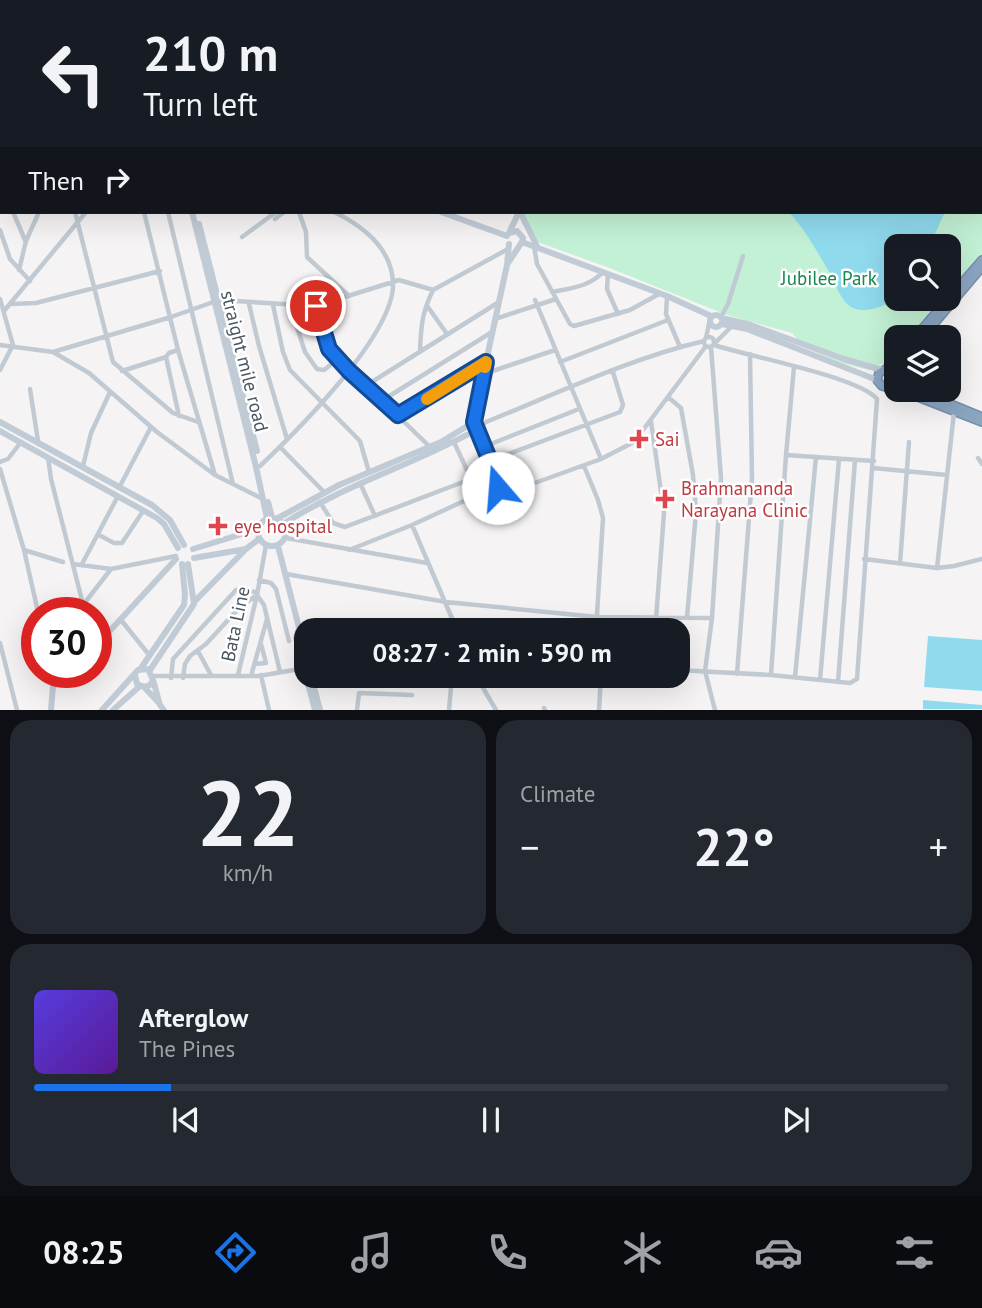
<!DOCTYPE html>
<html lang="en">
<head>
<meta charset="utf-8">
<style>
  body { margin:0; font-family:"PT Sans",sans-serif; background:#242831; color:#f1f3f6; height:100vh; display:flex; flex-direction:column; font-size:26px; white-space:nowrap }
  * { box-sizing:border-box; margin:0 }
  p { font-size:23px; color:#9ea1a6 }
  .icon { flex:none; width:38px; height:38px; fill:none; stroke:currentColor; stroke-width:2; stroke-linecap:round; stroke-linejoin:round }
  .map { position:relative; height:710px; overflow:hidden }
  .drawer { display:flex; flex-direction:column; gap:10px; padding:10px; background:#0d0f14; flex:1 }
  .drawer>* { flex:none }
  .top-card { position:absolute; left:0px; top:0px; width:984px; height:214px; box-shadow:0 7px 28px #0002; background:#171b24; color:#f1f3f6; overflow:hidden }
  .tools { position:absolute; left:884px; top:234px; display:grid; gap:14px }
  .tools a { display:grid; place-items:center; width:77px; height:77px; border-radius:14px; background:#171b24; box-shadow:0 7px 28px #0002; font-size:35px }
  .speed { position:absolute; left:21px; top:597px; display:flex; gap:14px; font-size:35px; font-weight:700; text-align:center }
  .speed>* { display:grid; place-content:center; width:91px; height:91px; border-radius:50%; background:#171b24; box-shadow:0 7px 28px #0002; line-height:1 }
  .speed .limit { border:10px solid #d22; background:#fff; color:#111 }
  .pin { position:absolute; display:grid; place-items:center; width:60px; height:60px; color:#fff; margin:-30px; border:4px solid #fff; border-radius:50%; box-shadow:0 2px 7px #0007 }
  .me { position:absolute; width:77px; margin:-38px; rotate:342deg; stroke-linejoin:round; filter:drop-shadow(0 0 5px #0008) }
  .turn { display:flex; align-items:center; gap:24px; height:147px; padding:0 28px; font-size:32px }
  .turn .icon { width:91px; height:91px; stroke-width:2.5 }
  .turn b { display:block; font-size:49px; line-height:60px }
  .then { display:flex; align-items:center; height:66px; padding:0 28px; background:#0003; gap:14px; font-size:26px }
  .big { font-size:52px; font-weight:700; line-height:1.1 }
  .drawer .widget { flex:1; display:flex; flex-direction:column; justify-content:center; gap:10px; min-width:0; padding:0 24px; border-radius:21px; background:#242831 }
  .drawer .dial { align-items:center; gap:0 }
  .dial b { font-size:91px; line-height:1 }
  .song { display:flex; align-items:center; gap:21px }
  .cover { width:84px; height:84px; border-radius:10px; background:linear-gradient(135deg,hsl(250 70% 55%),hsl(270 70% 35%)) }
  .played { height:7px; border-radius:4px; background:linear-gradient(90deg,#1a73e8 15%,#363941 15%) }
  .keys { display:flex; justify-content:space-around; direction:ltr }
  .heat { display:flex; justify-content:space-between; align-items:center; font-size:38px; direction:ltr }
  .drawer .tiles { flex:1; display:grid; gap:10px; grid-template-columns:1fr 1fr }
  .widget:last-child { grid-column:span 2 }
  .trip { position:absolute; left:294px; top:618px; width:396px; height:70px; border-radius:21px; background:#171b24; box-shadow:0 7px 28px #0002; font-weight:700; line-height:70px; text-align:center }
  .dock { display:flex; height:112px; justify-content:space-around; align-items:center; background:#090b0e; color:#9ea1a6 }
  .dock .icon { width:49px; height:49px }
  .dock .on { color:#1a73e8 }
  .dock b { font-size:32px; color:#f1f3f6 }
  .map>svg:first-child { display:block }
  .green { fill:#c3f1d5 }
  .water { fill:#90daee }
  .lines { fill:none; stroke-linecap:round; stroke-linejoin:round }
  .highway-casing { stroke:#7690ad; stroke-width:10 }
  .street { stroke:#c1cad2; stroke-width:4.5 }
  .secondary { stroke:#c1cbd6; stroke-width:6 }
  .highway { stroke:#8ba5c1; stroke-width:7 }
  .route-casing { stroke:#114b97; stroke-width:18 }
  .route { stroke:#1a73e8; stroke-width:12 }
  .slow { stroke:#f59e0b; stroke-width:12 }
  .health-dot { fill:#e0444e; stroke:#fff; stroke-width:2.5 }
  .labels { text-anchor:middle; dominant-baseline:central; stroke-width:5; stroke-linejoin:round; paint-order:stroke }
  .park-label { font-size:19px; fill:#17864f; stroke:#fff }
  .street-label { font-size:19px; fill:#4a5661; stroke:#fff }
  .health-label { font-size:19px; fill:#be3a42; stroke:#fff; text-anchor:start }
</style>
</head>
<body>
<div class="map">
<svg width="982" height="710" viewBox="0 0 982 710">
  <rect width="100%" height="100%" fill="#f5f3f3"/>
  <path class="green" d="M267,0H982V256L949,299L948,247H896V299H948L917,338H896V357L869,370L837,362L804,347L792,333L727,315L607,267L532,240L519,212H982V2H265Z"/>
  <path class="water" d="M680,0H837L839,2H680Z
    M789,212H945L929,247H896V299H898C884,306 861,317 847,304C840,297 835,284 831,275C818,253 806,231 789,212Z
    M928,636L982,640V691L924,687Z
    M923,700L982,705V709H923Z"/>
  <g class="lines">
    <g class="highway-casing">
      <path id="highway" d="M948,299L982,260
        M914,338L948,299
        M922,338L982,267
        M886,369L896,357
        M896,377L893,371L886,369L879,373L877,380L882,386L896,389
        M900,390L982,422
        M943,401L982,417"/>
    </g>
    <path class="street" d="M11,0L13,2
      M86,0L87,2
      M113,0V2
      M264,2L265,0
      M284,2L285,0
      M0,133H2
      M2,174V175
      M13,212L25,240
      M75,212L113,362L173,413L198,422
      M144,212L178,350L215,475
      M168,212L233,484
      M299,212L306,232L307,257L349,296
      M275,219L284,212
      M0,230L10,259L30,281
      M242,237L276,212
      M534,246L537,264L570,324L574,326L630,310L659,294
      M19,270L26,241L39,212
      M608,274L607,289L618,314
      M552,292C571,288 589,287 603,272
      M667,296L666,314L680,347
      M0,299L13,345L0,370
      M535,300L601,459
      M11,304L36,303L160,271
      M249,304L259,346L287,439
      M273,305L283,352L290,370L360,441L369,472
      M316,306L326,343L333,353L429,446
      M428,307L447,334
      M4,311L86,212
      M721,317L728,304L743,256
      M495,319L556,299
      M296,324L305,352L317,369L324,370L338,359
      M704 342a5 5 0 1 1 10 0a5 5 0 1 1-10 0Z
      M706,338L710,319
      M714,344L732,326
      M0,345L53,352L171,317L219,300L316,306L399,280L433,290L508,249
      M711,347L721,478L712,618L705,671L715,710
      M178,350L169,353L166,357L179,416
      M420,351C421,325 422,313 433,290
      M53,352L89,373L157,432L215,475L263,499
      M560,362L668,320
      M122,371L166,357
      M484,374L555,350
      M367,385L499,302
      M30,389L38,441
      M668,397L681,408L693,475L696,512L687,618
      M383,400L492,332
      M398,415L486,362
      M651,421L664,513L656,619
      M280,447L324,492
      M483,447L579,409
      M786,455L874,461
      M48,457L51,479L85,612
      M978,458L982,464
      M490,461L620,412L623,405L613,372
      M0,462L8,459L21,442
      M83,466L91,433L110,392
      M260,466C297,431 396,333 393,282C391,248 363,226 334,212
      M584,466L598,500L603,518L596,630
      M873,468L947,475
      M0,469L24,550L38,612
      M360,483L375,516
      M120,486L151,427
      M498,488H521L601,459L634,442L706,346
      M320,502L333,523L345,527L471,479L454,442
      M412,525L457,630
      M99,535L114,543H122L143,511
      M286,538L427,563
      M24,550L63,562
      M349,550L412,525L477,495L498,488L494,471L476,430L486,422C556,394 631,358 704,341
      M864,559L937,568L954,566L982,559
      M900,563L909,442
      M73,564L111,569L176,556
      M82,564L118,496
      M937,568L954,412
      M286,574L446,602L597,617L712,618
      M259,580L271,583L276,589L289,641
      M83,605L111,569
      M80,612V600
      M121,620L150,656
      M299,627L338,630
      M0,643L17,710
      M195,652L199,653L211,675
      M255,664L266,663L261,644
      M677,670L771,675L850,683L857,679L877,399C859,377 747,356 714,345
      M51,672L53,685
      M737,674L752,479L750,354
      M238,675L257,595L266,545
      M261,675L269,710
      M771,675L786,455L794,367
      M153,676H259L305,668
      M251,676L267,619
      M448,676L476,679
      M476,676L496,710
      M795,677L816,457
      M171,678L173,659L236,590L257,592
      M183,678L185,664L190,656L206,644L240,607L257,595L264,605L280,672
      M820,680L839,459
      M838,682L855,460
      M544,708L545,710
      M357,710L359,693L412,695
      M449,710L452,676
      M599,710L601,676"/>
    <path class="secondary" d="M137,0V2
      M144,0V2
      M596,2L597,0
      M0,44L2,45
      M192,212L256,467L267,518
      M441,212L507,236
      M522,216L538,248
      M199,224L257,451
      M509,233L519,212
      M522,242L667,296L711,316
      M508,263L522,242L523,238L517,231L509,233
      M710 321a6 6 0 1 1 12 0a6 6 0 1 1-12 0Z
      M721,318L748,324L844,359L882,370
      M722,324L747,329L877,380
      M0,422L152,505L170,520L184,545
      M0,431L157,518L164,524L178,548
      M268,502L272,517
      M258 532a14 14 0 1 1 28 0a14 14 0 1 1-28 0Z
      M276,519L339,485L441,442L474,422
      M283,524C344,485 413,465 476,430L474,422L476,408L507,265L509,244
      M278,546L306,655
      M193,549L258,529
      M194,558L246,549L259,539
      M195,601L246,549
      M298,631L296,638L315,710
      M96,646L176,559
      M141,668L184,605L185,595L182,564
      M150,670L194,604L188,564
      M311,676L320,710
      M153,680L160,705L164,710
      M144,687L159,703
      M51,710L53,686L68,672
      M102,710L138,670L148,669L153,680L150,685L144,687L137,684L135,675
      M113,710L140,686"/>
    <use href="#highway" class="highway"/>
  </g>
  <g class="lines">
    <g class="route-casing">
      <path id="route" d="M316,306L329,349L349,371L398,415L486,362L474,422L494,471L498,488"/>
    </g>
    <use href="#route" class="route"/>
    <path class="slow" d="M427,399L486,362L485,367"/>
  </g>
  <g class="health-dot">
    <path d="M635.5 428.5h7v7h7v7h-7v7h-7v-7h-7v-7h7z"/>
    <path d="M661.5 488.5h7v7h7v7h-7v7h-7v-7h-7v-7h7z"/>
    <path d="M214.5 515.5h7v7h7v7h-7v7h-7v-7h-7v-7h7z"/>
  </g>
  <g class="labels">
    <g class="park-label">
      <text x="829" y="278">Jubilee Park</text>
    </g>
    <g class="street-label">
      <text transform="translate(245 361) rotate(76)">straight mile road</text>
      <text transform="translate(235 624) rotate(-78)">Bata Line</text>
    </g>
    <g class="health-label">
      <text x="655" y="439">Sai</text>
      <text x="681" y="488">Brahmananda<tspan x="681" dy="22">Narayana Clinic</tspan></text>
      <text x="234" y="526">eye hospital</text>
    </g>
  </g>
</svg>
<div class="tools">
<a><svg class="icon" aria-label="search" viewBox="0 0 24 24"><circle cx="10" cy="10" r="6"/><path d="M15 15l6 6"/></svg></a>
<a><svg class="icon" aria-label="layers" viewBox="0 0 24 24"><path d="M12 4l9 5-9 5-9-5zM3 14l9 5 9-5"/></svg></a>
</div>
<div class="speed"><div class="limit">30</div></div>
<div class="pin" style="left:316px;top:306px;background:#d93025"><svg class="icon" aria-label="arrive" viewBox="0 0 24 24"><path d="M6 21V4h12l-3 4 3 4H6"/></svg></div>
<svg class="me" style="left:498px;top:488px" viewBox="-20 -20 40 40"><circle r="19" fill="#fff"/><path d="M0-13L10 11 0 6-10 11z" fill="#1a73e8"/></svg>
<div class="trip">08:27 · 2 min · 590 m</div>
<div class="top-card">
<div class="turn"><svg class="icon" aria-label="left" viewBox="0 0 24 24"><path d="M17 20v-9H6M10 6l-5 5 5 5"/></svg><div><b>210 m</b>Turn left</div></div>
<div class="then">Then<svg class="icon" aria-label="right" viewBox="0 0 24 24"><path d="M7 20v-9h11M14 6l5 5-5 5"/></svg></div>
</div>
</div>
<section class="drawer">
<div class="tiles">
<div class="widget dial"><b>22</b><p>km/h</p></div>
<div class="widget"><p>Climate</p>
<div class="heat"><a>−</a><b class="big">22°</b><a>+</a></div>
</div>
<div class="widget">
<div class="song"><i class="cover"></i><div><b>Afterglow</b><p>The Pines</p></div></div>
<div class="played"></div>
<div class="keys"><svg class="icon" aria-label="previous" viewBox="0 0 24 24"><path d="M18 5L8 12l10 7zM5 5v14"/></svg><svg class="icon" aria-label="pause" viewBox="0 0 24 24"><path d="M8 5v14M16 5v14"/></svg><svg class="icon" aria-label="next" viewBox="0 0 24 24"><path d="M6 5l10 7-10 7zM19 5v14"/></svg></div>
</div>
</div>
</section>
<nav class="dock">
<b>08:25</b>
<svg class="icon on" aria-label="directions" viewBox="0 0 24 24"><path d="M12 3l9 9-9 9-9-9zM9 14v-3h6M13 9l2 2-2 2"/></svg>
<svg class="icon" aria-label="music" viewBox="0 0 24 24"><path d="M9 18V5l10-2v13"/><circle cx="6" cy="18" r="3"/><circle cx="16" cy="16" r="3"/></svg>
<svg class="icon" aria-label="phone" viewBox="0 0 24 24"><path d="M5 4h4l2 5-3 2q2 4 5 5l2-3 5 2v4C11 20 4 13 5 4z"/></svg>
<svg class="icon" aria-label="climate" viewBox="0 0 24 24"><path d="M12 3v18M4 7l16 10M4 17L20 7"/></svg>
<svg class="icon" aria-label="car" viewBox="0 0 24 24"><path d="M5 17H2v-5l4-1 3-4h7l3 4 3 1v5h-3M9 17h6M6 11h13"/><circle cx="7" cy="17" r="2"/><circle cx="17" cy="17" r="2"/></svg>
<svg class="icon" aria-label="filters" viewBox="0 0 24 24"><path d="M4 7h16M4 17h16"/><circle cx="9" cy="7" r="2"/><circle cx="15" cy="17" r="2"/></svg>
</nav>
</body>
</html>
